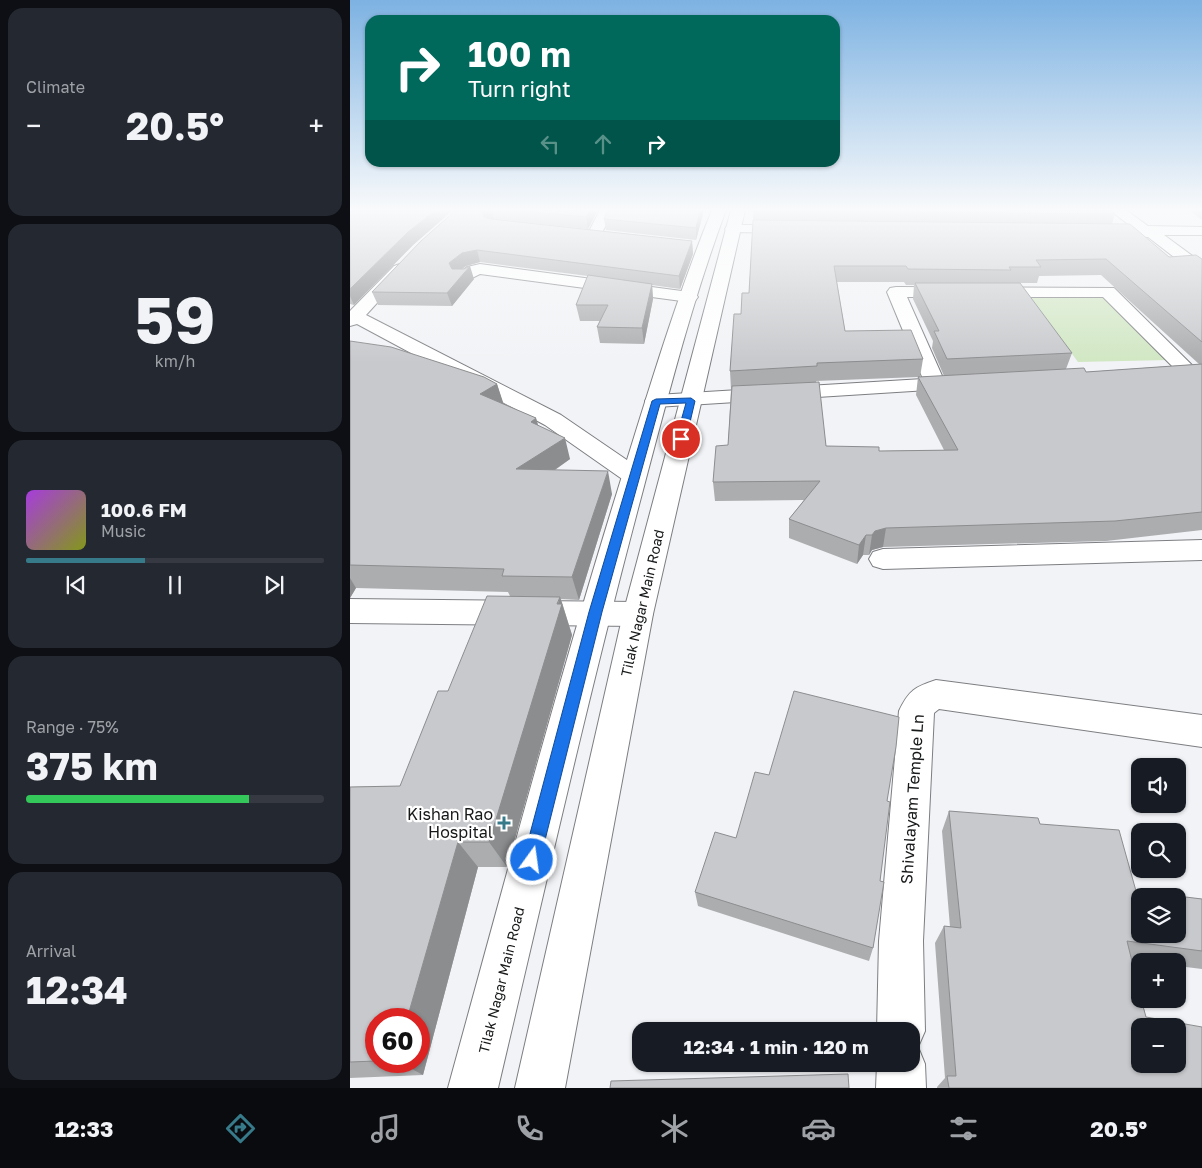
<!DOCTYPE html>
<html lang="en">
<head>
<meta charset="utf-8">
<style>
  body { margin:0; font-family:"Golos Text",sans-serif; background:#242831; color:#f1f3f6; height:100vh; display:flex; flex-direction:column; font-size:19px; white-space:nowrap }
  * { box-sizing:border-box; margin:0 }
  p { font-size:16px; color:#9ea1a6 }
  .icon { flex:none; width:28px; height:28px; fill:none; stroke:currentColor; stroke-width:2; stroke-linecap:round; stroke-linejoin:round }
  .map { position:relative; flex:1; overflow:hidden }
  .details { display:flex; flex-direction:column; gap:8px; padding:8px; background:#0d0f14; width:350px }
  .details>* { flex:none }
  .hud { position:absolute; left:15px; top:15px; width:475px; height:152px; border-radius:15px; box-shadow:0 1px 4px #0004; background:#00695c; color:#fff; overflow:hidden }
  .controls { position:absolute; left:781px; top:758px; display:grid; gap:10px }
  .controls a { display:grid; place-items:center; width:55px; height:55px; border-radius:10px; background:#171b24; box-shadow:0 1px 4px #0004; font-size:25px }
  .speed { position:absolute; left:15px; top:1008px; display:flex; gap:10px; font-size:25px; font-weight:700; text-align:center }
  .speed>* { display:grid; place-content:center; width:65px; height:65px; border-radius:50%; background:#171b24; box-shadow:0 1px 4px #0004; line-height:1 }
  .speed .limit { border:8px solid #d22; background:#fff; color:#111 }
  .pin { position:absolute; display:grid; place-items:center; width:42px; height:42px; color:#fff; margin:-21px; border:2px solid #fff; border-radius:50%; box-shadow:0 1px 5px #0007 }
  .me { position:absolute; width:55px; margin:-28px; rotate:14deg; stroke-linejoin:round; filter:drop-shadow(0 0 4px #0008) }
  .turn { display:flex; align-items:center; gap:18px; height:105px; padding:0 20px; font-size:22px }
  .turn .icon { width:65px; height:65px; stroke-width:2.5 }
  .turn b { display:block; font-size:35px; line-height:42px }
  .lanes { display:flex; align-items:center; height:48px; padding:0 20px; background:#0003; justify-content:center; gap:25px; direction:ltr }
  .lanes .off { opacity:.35 }
  .big { font-size:38px; font-weight:700; line-height:1.1 }
  .details .tile { flex:1; display:flex; flex-direction:column; justify-content:center; gap:8px; min-width:0; padding:0 18px; border-radius:15px; background:#242831 }
  .details .dial { align-items:center; gap:0 }
  .dial b { font-size:65px; line-height:1 }
  .song { display:flex; align-items:center; gap:15px }
  .cover { width:60px; height:60px; border-radius:8px; background:linear-gradient(135deg,hsl(280 70% 55%),hsl(70 70% 35%)) }
  .played { height:5px; border-radius:2px; background:linear-gradient(90deg,#377a8a 40%,#363941 40%) }
  .keys { display:flex; justify-content:space-around; direction:ltr }
  .heat { display:flex; justify-content:space-between; align-items:center; font-size:28px; direction:ltr }
  .charge { height:8px; border-radius:4px; background:linear-gradient(90deg,#34c759 75%,#363941 0) }
  .trip { position:absolute; left:282px; top:1022px; width:288px; height:50px; border-radius:15px; background:#171b24; box-shadow:0 1px 4px #0004; font-weight:700; line-height:50px; text-align:center }
  .dock { display:flex; height:80px; justify-content:space-around; align-items:center; background:#090b0e; color:#9ea1a6 }
  .dock .icon { width:35px; height:35px }
  .dock .current { color:#377a8a }
  .dock b { font-size:22px; color:#f1f3f6 }
  main { display:flex; flex:1; min-height:0 }
  .map>svg:first-child { display:block }
  .green { fill:#d1e7c3 }
  .lines { fill:none; stroke-linecap:round; stroke-linejoin:round }
  .minor-casing { stroke:#7d7e82; stroke-width:2 }
  .primary-casing { stroke:#7d7e82; stroke-width:2 }
  .minor { fill:#fff; fill-rule:evenodd }
  .primary { fill:#fff; fill-rule:evenodd }
  .wall { fill:#acadaf; fill-rule:evenodd }
  .shaded-wall { fill:#8c8d8f }
  .building { fill:#c8c9cc; stroke:#8c8d8f; fill-rule:evenodd }
  .route { fill:#1a73e8; stroke:#114b97 }
  .poi-dot { fill:#377a8a; stroke:#fff; stroke-width:2 }
  .labels { text-anchor:middle; dominant-baseline:central; stroke-width:4.5; stroke-linejoin:round; paint-order:stroke }
  .street-label { font-size:14px; fill:#171819; stroke:#fff }
  .near-street-label { font-size:16px; fill:#171819; stroke:#fff }
  .near-poi-label { font-size:16px; fill:#171819; stroke:#fff; text-anchor:end }
</style>
</head>
<body>
<main>
<section class="details">
<div class="tile"><p>Climate</p>
<div class="heat"><a>−</a><b class="big">20.5°</b><a>+</a></div>
</div>
<div class="tile dial"><b>59</b><p>km/h</p></div>
<div class="tile">
<div class="song"><i class="cover"></i><div><b>100.6 FM</b><p>Music</p></div></div>
<div class="played"></div>
<div class="keys"><svg class="icon" aria-label="previous" viewBox="0 0 24 24"><path d="M18 5L8 12l10 7zM5 5v14"/></svg><svg class="icon" aria-label="pause" viewBox="0 0 24 24"><path d="M8 5v14M16 5v14"/></svg><svg class="icon" aria-label="next" viewBox="0 0 24 24"><path d="M6 5l10 7-10 7zM19 5v14"/></svg></div>
</div>
<div class="tile"><p>Range · 75%</p><b class="big">375 km</b><div class="charge"></div></div>
<div class="tile"><p>Arrival</p><b class="big">12:34</b></div>
</section>
<div class="map">
<svg width="852" height="1088" viewBox="0 0 852 1088">
  <rect width="100%" height="100%" fill="#f1f3f6"/>
  <path class="green" d="M756,296L818,360L728,362L681,298Z"/>
  <g class="lines">
    <g class="minor-casing">
      <path id="minor" d="M250,210H264L248,240H238L236,237Z
        M760,210H776L798,226L852,227V235H814L852,263V276L846,274L798,237L748,235L746,232L748,229L783,228Z
        M382,225H441L446,226L448,229L446,232L441,233L377,232L375,229L377,226Z
        M50,264L56,266L58,269L16,315L211,415L293,471L296,476L293,481L284,484L275,481L195,425L7,324L0,326V311L44,266Z
        M130,264L339,292L345,293L348,297L345,301L339,302L130,274L118,280H106L104,277L117,267Z
        M546,287L764,288L850,373L847,377L840,379L833,377L753,297H557L593,378L610,380L613,384L610,388L306,407L298,406L295,401L298,396L306,395L573,379L537,292L540,288Z
        M852,540V560L533,569L523,566L519,559L523,552L533,549Z
        M0,599L288,602L299,606L303,614L299,622L288,626L0,623Z
        M586,680L852,715V747L589,709L584,713L573,941L575,1031L568,1047L575,1064L576,1088H526L527,1064H561V1031H527L529,941L549,711C559,690 565,687 586,680Z"/>
    </g>
    <g class="primary-casing">
      <path id="primary" d="M362,210H376C342,301 318,396 293,490C240,688 195,888 148,1088H98C153,888 206,688 268,489C297,396 325,301 362,210Z
        M381,210H395L303,614L215,1088H165L273,614Z"/>
    </g>
    <use href="#minor" class="minor"/>
    <use href="#primary" class="primary"/>
  </g>
  <path class="wall" d="M4,210H103L63,245L4,305L0,304V212Z
    M106,210H248L238,229L144,219L342,241L343,254L330,289L302,285L303,299L294,344L250,343L247,327L250,321H230L226,305L238,276L130,262L116,266L111,269L124,279L102,306L28,305L22,292Z
    M258,210H352L353,214L346,240L256,230L254,219Z
    M403,210L765,214L762,224L819,257L852,259V530L756,541L533,547L522,550L519,555H513L507,564L439,538V519L454,500L365,501L363,482L378,445L381,389L380,371L391,314L399,293L403,220ZM751,275L849,364L736,372L716,369L722,353L658,283H687L689,276ZM487,282H554L556,285H564L563,299L583,341L582,348L594,376L570,377L573,359L495,331ZM568,377L566,395L594,450L529,451L476,446L466,381Z
    M839,210H852V220Z
    M0,341L147,384L153,404L186,418L188,425L220,459L205,470L262,494L229,600L211,599L222,635L157,867H128L73,1075L0,1078V787L50,786L98,691L160,596L158,592L6,588L0,598ZM69,1019V1061H26Z
    M537,801L530,881L523,948L519,961L348,906L345,892L386,838Z
    M599,811L690,824L786,891L852,899V969L828,966V961H790L782,960L796,1017L852,1088H587V1087L595,1078L585,943L594,926L600,927L592,831Z"/>
  <path class="shaded-wall" d="M86,210H103L63,245L4,305L0,296V289L58,232Z
    M134,210H142L144,219L135,224L132,212Z
    M240,210H248L238,229L236,217Z
    M350,210H352L353,214L346,240V228Z
    M342,241L343,254L330,289L329,276Z
    M127,250L130,262L116,266L103,276L99,263L112,253Z
    M120,266L124,279L102,306L97,293Z
    M302,284L303,299L294,344L292,328Z
    M147,384L154,405L130,394Z
    M186,418L192,440L181,422Z
    M215,438L220,459L173,492L166,469Z
    M258,471L262,494L229,600L222,577Z
    M536,528L533,547L522,550L519,555L522,535L525,531Z
    M516,535L513,555L507,564L509,545Z
    M0,578L6,588L0,598Z
    M210,597L222,635L157,867L139,842Z
    M108,842L128,867L73,1075L47,1061H69V1019H57Z"/>
  <path class="building" d="M4,210H86L58,232L0,289V212Z
    M106,210H134L132,212L134,217L141,219L342,241L329,276L127,250L112,253L99,263L102,269H114L120,266L97,293L22,292L71,241Z
    M164,210H240L236,217Z
    M258,210H350L346,228L254,219Z
    M403,210H761L765,214L403,211Z
    M403,220L780,224L819,257L846,255L852,259V342L756,259L686,260L691,267H659L661,270L558,269L556,266H484L495,331L561,330L573,359L467,363V366L380,371L384,314H391L392,293H399Z
    M238,275L302,284L292,328L247,327L258,305H226Z
    M565,283H670L722,353L597,359L584,331H589Z
    M0,341L41,347L134,377L147,384L130,394L186,418L181,422L215,438L166,469L258,471L222,577L152,576L154,569L0,565Z
    M852,364V512L765,521L536,528L525,531L522,535H516L509,545L439,519L470,481L363,482L366,446L378,445L382,386L469,382L476,446L529,447V451L608,450L568,377L734,368L736,372Z
    M137,596L210,597L207,604H212L139,842H108L57,1019H26V1061L0,1062V787L50,786L88,691H98Z
    M444,691L549,717L546,747L537,801L540,802L530,881L534,882L523,948L345,892L365,832L386,838L405,772L419,775Z
    M599,811L688,818L690,824L769,830L786,891L852,899V951L777,941L790,994V999H791L796,1017L852,1027V1088H599L597,1076H606L594,926L611,928ZM790,896H828V934H790ZM790,1026H828V1064H790Z
    M498,1074L499,1088H260L261,1081Z"/>
  <linearGradient id="sky" x2="0" y2="1"><stop stop-color="#7db2e2"/><stop offset="0.58" stop-color="#f9fafb"/><stop offset="1" stop-color="#f9fafb" stop-opacity="0"/></linearGradient>
  <rect width="852" height="362" fill="url(#sky)"/>
  <path class="route" d="M341,398L345,401L336,439L331,442L326,439L336,403L310,404L252,612L190,860L188,866L182,868L176,866L173,860L239,612L302,401L306,399Z"/>
  <path class="poi-dot" d="M151.5 815.5h5v5h5v5h-5v5h-5v-5h-5v-5h5z"/>
  <g class="labels">
    <g class="street-label">
      <text transform="translate(292 603) rotate(-77)">Tilak Nagar Main Road</text>
      <text transform="translate(151 980) rotate(-76)">Tilak Nagar Main Road</text>
    </g>
    <g class="near-street-label">
      <text transform="translate(562 799) rotate(-86)">Shivalayam Temple Ln</text>
    </g>
    <g class="near-poi-label">
      <text x="143" y="814">Kishan Rao<tspan x="143" dy="18">Hospital</tspan></text>
    </g>
  </g>
</svg>
<div class="controls">
<a><svg class="icon" aria-label="sound" viewBox="0 0 24 24"><path d="M4 9h4l5-4v14l-5-4H4zM17 9q2 3 0 6"/></svg></a>
<a><svg class="icon" aria-label="search" viewBox="0 0 24 24"><circle cx="10" cy="10" r="6"/><path d="M15 15l6 6"/></svg></a>
<a><svg class="icon" aria-label="layers" viewBox="0 0 24 24"><path d="M12 4l9 5-9 5-9-5zM3 14l9 5 9-5"/></svg></a>
<a>+</a>
<a>−</a>
</div>
<div class="speed"><div class="limit">60</div></div>
<div class="pin" style="left:331px;top:439px;background:#d93025"><svg class="icon" aria-label="arrive" viewBox="0 0 24 24"><path d="M6 21V4h12l-3 4 3 4H6"/></svg></div>
<svg class="me" style="left:182px;top:860px" viewBox="-20 -20 40 40"><circle r="17" fill="#1a73e8" stroke="#fff" stroke-width="3"/><path d="M0-11L8 9 0 5-8 9z" fill="#fff"/></svg>
<div class="trip">12:34 · 1 min · 120 m</div>
<div class="hud">
<div class="turn"><svg class="icon" aria-label="right" viewBox="0 0 24 24"><path d="M7 20v-9h11M14 6l5 5-5 5"/></svg><div><b>100 m</b>Turn right</div></div>
<div class="lanes"><svg class="icon off" aria-label="left" viewBox="0 0 24 24"><path d="M17 20v-9H6M10 6l-5 5 5 5"/></svg><svg class="icon off" aria-label="ahead" viewBox="0 0 24 24"><path d="M12 20V5M6 11l6-6 6 6"/></svg><svg class="icon" aria-label="right" viewBox="0 0 24 24"><path d="M7 20v-9h11M14 6l5 5-5 5"/></svg></div>
</div>
</div>
</main>
<nav class="dock">
<b>12:33</b>
<svg class="icon current" aria-label="directions" viewBox="0 0 24 24"><path d="M12 3l9 9-9 9-9-9zM9 14v-3h6M13 9l2 2-2 2"/></svg>
<svg class="icon" aria-label="music" viewBox="0 0 24 24"><path d="M9 18V5l10-2v13"/><circle cx="6" cy="18" r="3"/><circle cx="16" cy="16" r="3"/></svg>
<svg class="icon" aria-label="phone" viewBox="0 0 24 24"><path d="M5 4h4l2 5-3 2q2 4 5 5l2-3 5 2v4C11 20 4 13 5 4z"/></svg>
<svg class="icon" aria-label="climate" viewBox="0 0 24 24"><path d="M12 3v18M4 7l16 10M4 17L20 7"/></svg>
<svg class="icon" aria-label="car" viewBox="0 0 24 24"><path d="M5 17H2v-5l4-1 3-4h7l3 4 3 1v5h-3M9 17h6M6 11h13"/><circle cx="7" cy="17" r="2"/><circle cx="17" cy="17" r="2"/></svg>
<svg class="icon" aria-label="filters" viewBox="0 0 24 24"><path d="M4 7h16M4 17h16"/><circle cx="9" cy="7" r="2"/><circle cx="15" cy="17" r="2"/></svg>
<b>20.5°</b>
</nav>
</body>
</html>
